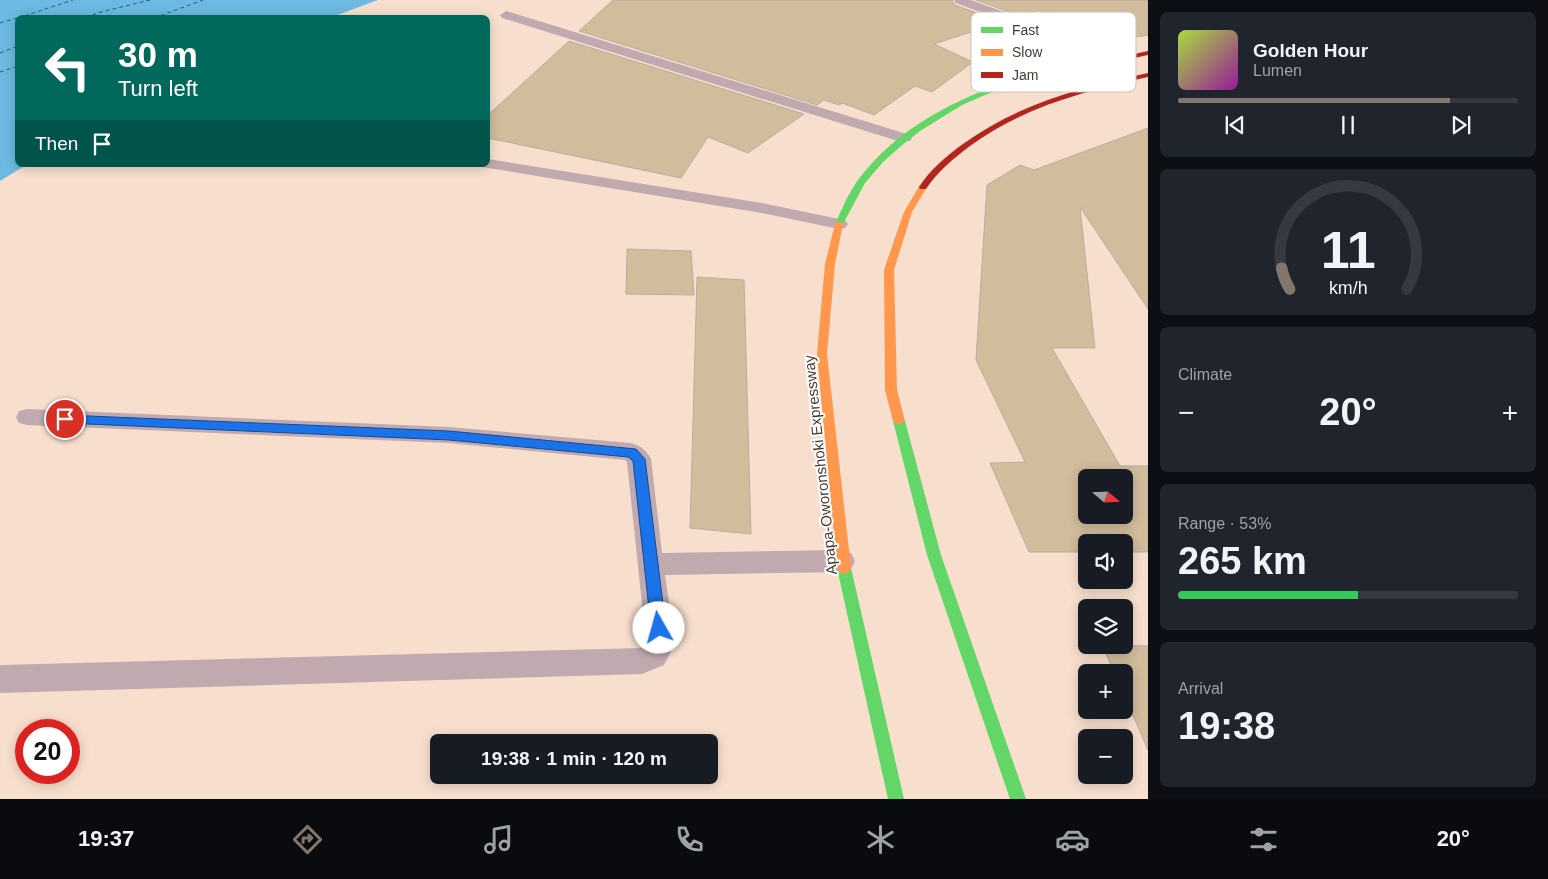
<!DOCTYPE html>
<html lang="en">
<head>
<meta charset="utf-8">
<style>
  body { margin:0; font-family:Arial,sans-serif; background:#20242c; color:#f1f3f6; height:100vh; display:flex; flex-direction:column; font-size:19px; white-space:nowrap }
  * { box-sizing:border-box; margin:0 }
  p { font-size:16px; color:#9ea1a6 }
  .icon { flex:none; width:28px; height:28px; fill:none; stroke:currentColor; stroke-width:2; stroke-linecap:round; stroke-linejoin:round }
  .map { position:relative; flex:1; overflow:hidden }
  .sheet { display:flex; flex-direction:column; gap:12px; padding:12px; background:#0d0f14; width:400px }
  .sheet>* { flex:none }
  .hud { position:absolute; left:15px; top:15px; width:475px; height:152px; border-radius:8px; box-shadow:0 2px 12px #0003; background:#00695c; color:#fff; overflow:hidden }
  .needle { width:32px; rotate:109deg }
  .controls { position:absolute; left:1078px; top:469px; display:grid; gap:10px }
  .controls a { display:grid; place-items:center; width:55px; height:55px; border-radius:8px; background:#171b24; box-shadow:0 2px 12px #0003; font-size:25px }
  .speed { position:absolute; left:15px; top:719px; display:flex; gap:10px; font-size:25px; font-weight:700; text-align:center }
  .speed>* { display:grid; place-content:center; width:65px; height:65px; border-radius:50%; background:#171b24; box-shadow:0 2px 12px #0003; line-height:1 }
  .speed .limit { border:8px solid #d22; background:#fff; color:#111 }
  .pin { position:absolute; display:grid; place-items:center; width:42px; height:42px; color:#fff; margin:-21px; border:2px solid #fff; border-radius:50%; box-shadow:0 1px 5px #0007 }
  .me { position:absolute; width:55px; margin:-28px; rotate:353deg; stroke-linejoin:round; filter:drop-shadow(0 0 4px #0008) }
  .turn { display:flex; align-items:center; gap:18px; height:105px; padding:0 20px; font-size:22px }
  .turn .icon { width:65px; height:65px; stroke-width:2.5 }
  .turn b { display:block; font-size:35px; line-height:42px }
  .then { display:flex; align-items:center; height:48px; padding:0 20px; background:#0003; gap:10px; font-size:19px }
  .big { font-size:38px; font-weight:600; line-height:1.1 }
  .sheet .widget { flex:1; display:flex; flex-direction:column; justify-content:center; gap:8px; min-width:0; padding:0 18px; border-radius:8px; background:#20242c }
  .sheet .dial { align-items:center; gap:0 }
  .dial svg { height:130px; overflow:visible; fill:none; stroke:#363941; stroke-width:7; stroke-linecap:round; text-anchor:middle }
  .dial text { fill:#f1f3f6; stroke:none }
  .song { display:flex; align-items:center; gap:15px }
  .cover { width:60px; height:60px; border-radius:8px; background:linear-gradient(135deg,hsl(80 70% 55%),hsl(300 70% 35%)) }
  .played { height:5px; border-radius:2px; background:linear-gradient(90deg,#84766c 80%,#363941 80%) }
  .keys { display:flex; justify-content:space-around; direction:ltr }
  .heat { display:flex; justify-content:space-between; align-items:center; font-size:28px; direction:ltr }
  .charge { height:8px; border-radius:4px; background:linear-gradient(90deg,#34c759 53%,#363941 0) }
  .trip { position:absolute; left:430px; top:734px; width:288px; height:50px; border-radius:8px; background:#171b24; box-shadow:0 2px 12px #0003; font-weight:600; line-height:50px; text-align:center }
  .dock { display:flex; height:80px; justify-content:space-around; align-items:center; background:#090b0e; color:#9ea1a6 }
  .dock .icon { width:35px; height:35px }
  .dock .selected { color:#84766c }
  .dock b { font-size:22px; color:#f1f3f6 }
  main { display:flex; flex:1; min-height:0 }
  .map>svg:first-child { display:block }
  .built { fill:#f8dfcd; fill-rule:evenodd }
  .water { fill:#6cbae1 }
  .lines { fill:none; stroke-linecap:round; stroke-linejoin:round }
  .ferry { stroke:#245e7d; stroke-width:1; stroke-dasharray:4 3; stroke-linecap:butt }
  .building { fill:#d1bc9c; stroke:#b8ada4; fill-rule:evenodd }
  .lane { fill:#c0aaaf; fill-rule:evenodd }
  .fast { fill:#63d668; fill-rule:evenodd }
  .slow { fill:#ff974d; fill-rule:evenodd }
  .jam { fill:#b3261e; fill-rule:evenodd }
  .route { fill:#1a73e8; stroke:#114b97 }
  .labels { text-anchor:middle; dominant-baseline:central; stroke-width:4; stroke-linejoin:round; paint-order:stroke }
  .street-label { font-size:15px; fill:#48392e; stroke:#fff }
  .key { fill:#fff; stroke:#c8c4c0; stroke-width:1 }
  .key-label { font-size:14px; fill:#48392e }
</style>
</head>
<body>
<main>
<div class="map">
<svg width="1148" height="799" viewBox="0 0 1148 799">
  <rect width="100%" height="100%" fill="#f4e7df"/>
  <path class="built" d="M378,0H1148V799H0V181L26,165H488V18L332,17ZM1086,478H1124V515H1086ZM1086,542H1124V580H1086ZM1086,608H1124V645H1086ZM1086,672H1124V710H1086ZM26,730H69V772H26ZM1086,738H1124V775H1086ZM439,742H709V775H439Z"/>
  <path class="water" d="M0,0H378L332,17L18,18V165H26L0,181Z"/>
  <g class="lines">
    <path class="ferry" d="M18,18L73,0
      M86,18L97,13L150,0
      M154,18L203,0
      M0,23L17,18
      M0,53L18,46
      M0,72L18,66"/>
  </g>
  <path class="building" d="M613,0H952L955,5L1002,22L934,44L973,62L932,92L915,86L874,115L842,103L839,105L824,100L817,105L579,31Z
    M976,0H1148V35L1123,39L1104,30L1082,33L1039,10L1020,16Z
    M569,41L804,114L748,153L708,137L681,178L488,138V115Z
    M1148,128V309L1080,207L1095,348H1052L1120,466H1148V552H1124V542H1086V552H1029L990,463L1025,462L976,360L987,185L1020,165L1034,170ZM1086,478H1124V515H1086Z
    M627,249L691,251L694,295L626,294Z
    M697,277L744,280L751,534L690,528Z
    M1102,645L1148,646V750L1124,695V672H1114Z"/>
  <g class="lines">
    <path class="lane" d="M954,0H971L1122,55L1124,58L1122,61H1112L956,3Z
      M506,11L910,135L912,138L910,141H898L502,18L500,15Z
      M488,159L762,203L839,219L845,220L848,224L845,228L839,229L762,213L482,167L480,165H488Z
      M27,409L449,427L631,443C641,446 646,450 651,459L662,553L842,550L851,553L855,561L851,569L842,572L665,575L675,644L664,665L642,674L0,693V665L641,648L646,642L627,462L625,460L449,443L27,425L19,423L16,417L19,411Z"/>
    <path class="fast" d="M1024,77L1031,79L985,95L962,105L920,131L901,146L883,162L865,183L842,226H836L835,224C842,209 848,194 858,180C897,127 963,94 1024,77Z
      M899,417L905,421L941,555L1026,799H1010L927,555L893,421Z
      M844,562L849,564L851,568L904,799H888L837,568L839,564Z"/>
    <path class="slow" d="M923,184L927,187L912,212L894,270L897,390L905,421L899,425L893,421L885,390L884,270L904,212L920,185Z
      M839,221L843,224L835,264L827,354L851,568L849,572L844,574L839,572L837,568L817,354L825,264L835,224Z"/>
    <path class="jam" d="M1148,51V55L1027,81L1023,79Z
      M1148,73V77C1085,91 1023,107 970,146C953,159 938,171 926,189H920L919,187C930,170 946,156 963,144C1018,104 1082,87 1148,73Z"/>
  </g>
  <path class="route" d="M65,415L449,431L636,449L645,459L666,628L664,632L659,634L654,632L651,628L633,461L628,457L449,440L65,423L59,419Z"/>
  <g class="labels">
    <g class="street-label">
      <text transform="translate(820 465) rotate(-96)">Apapa-Oworonshoki Expressway</text>
    </g>
  </g>
  <rect x="971" y="12" width="165" height="80" rx="8" class="key"/>
  <rect x="981" y="27" width="22" height="6" fill="#63d668"/>
  <rect x="981" y="49" width="22" height="7" fill="#ff974d"/>
  <rect x="981" y="72" width="22" height="6" fill="#b3261e"/>
  <g class="key-label">
    <text x="1012" y="35">Fast</text>
    <text x="1012" y="57">Slow</text>
    <text x="1012" y="80">Jam</text>
  </g>
</svg>
<div class="controls">
<a><svg class="needle" viewBox="-14 -14 28 28"><path d="M0-13l5 13h-10z" fill="#e53935"/><path d="M0 13l5-13h-10z" fill="#9ea1a6"/></svg></a>
<a><svg class="icon" aria-label="sound" viewBox="0 0 24 24"><path d="M4 9h4l5-4v14l-5-4H4zM17 9q2 3 0 6"/></svg></a>
<a><svg class="icon" aria-label="layers" viewBox="0 0 24 24"><path d="M12 4l9 5-9 5-9-5zM3 14l9 5 9-5"/></svg></a>
<a>+</a>
<a>−</a>
</div>
<div class="speed"><div class="limit">20</div></div>
<div class="pin" style="left:65px;top:419px;background:#d93025"><svg class="icon" aria-label="arrive" viewBox="0 0 24 24"><path d="M6 21V4h12l-3 4 3 4H6"/></svg></div>
<svg class="me" style="left:659px;top:628px" viewBox="-20 -20 40 40"><circle r="19" fill="#fff"/><path d="M0-13L10 11 0 6-10 11z" fill="#1a73e8"/></svg>
<div class="trip">19:38 · 1 min · 120 m</div>
<div class="hud">
<div class="turn"><svg class="icon" aria-label="left" viewBox="0 0 24 24"><path d="M17 20v-9H6M10 6l-5 5 5 5"/></svg><div><b>30 m</b>Turn left</div></div>
<div class="then">Then<svg class="icon" aria-label="arrive" viewBox="0 0 24 24"><path d="M6 21V4h12l-3 4 3 4H6"/></svg></div>
</div>
</div>
<section class="sheet">
<div class="widget">
<div class="song"><i class="cover"></i><div><b>Golden Hour</b><p>Lumen</p></div></div>
<div class="played"></div>
<div class="keys"><svg class="icon" aria-label="previous" viewBox="0 0 24 24"><path d="M18 5L8 12l10 7zM5 5v14"/></svg><svg class="icon" aria-label="pause" viewBox="0 0 24 24"><path d="M8 5v14M16 5v14"/></svg><svg class="icon" aria-label="next" viewBox="0 0 24 24"><path d="M6 5l10 7-10 7zM19 5v14"/></svg></div>
</div>
<div class="widget dial"><svg viewBox="0 0 100 80">
<path d="M14 69A42 42 0 1 1 86 69"/>
<path d="M14 69A42 42 0 0 1 9 56" stroke="#84766c"/>
<text x="50" y="56" font-size="32" font-weight="700">11</text>
<text x="50" y="72" font-size="11">km/h</text>
</svg></div>
<div class="widget"><p>Climate</p>
<div class="heat"><a>−</a><b class="big">20°</b><a>+</a></div>
</div>
<div class="widget"><p>Range · 53%</p><b class="big">265 km</b><div class="charge"></div></div>
<div class="widget"><p>Arrival</p><b class="big">19:38</b></div>
</section>
</main>
<nav class="dock">
<b>19:37</b>
<svg class="icon selected" aria-label="directions" viewBox="0 0 24 24"><path d="M12 3l9 9-9 9-9-9zM9 14v-3h6M13 9l2 2-2 2"/></svg>
<svg class="icon" aria-label="music" viewBox="0 0 24 24"><path d="M9 18V5l10-2v13"/><circle cx="6" cy="18" r="3"/><circle cx="16" cy="16" r="3"/></svg>
<svg class="icon" aria-label="phone" viewBox="0 0 24 24"><path d="M5 4h4l2 5-3 2q2 4 5 5l2-3 5 2v4C11 20 4 13 5 4z"/></svg>
<svg class="icon" aria-label="climate" viewBox="0 0 24 24"><path d="M12 3v18M4 7l16 10M4 17L20 7"/></svg>
<svg class="icon" aria-label="car" viewBox="0 0 24 24"><path d="M5 17H2v-5l4-1 3-4h7l3 4 3 1v5h-3M9 17h6M6 11h13"/><circle cx="7" cy="17" r="2"/><circle cx="17" cy="17" r="2"/></svg>
<svg class="icon" aria-label="filters" viewBox="0 0 24 24"><path d="M4 7h16M4 17h16"/><circle cx="9" cy="7" r="2"/><circle cx="15" cy="17" r="2"/></svg>
<b>20°</b>
</nav>
</body>
</html>
